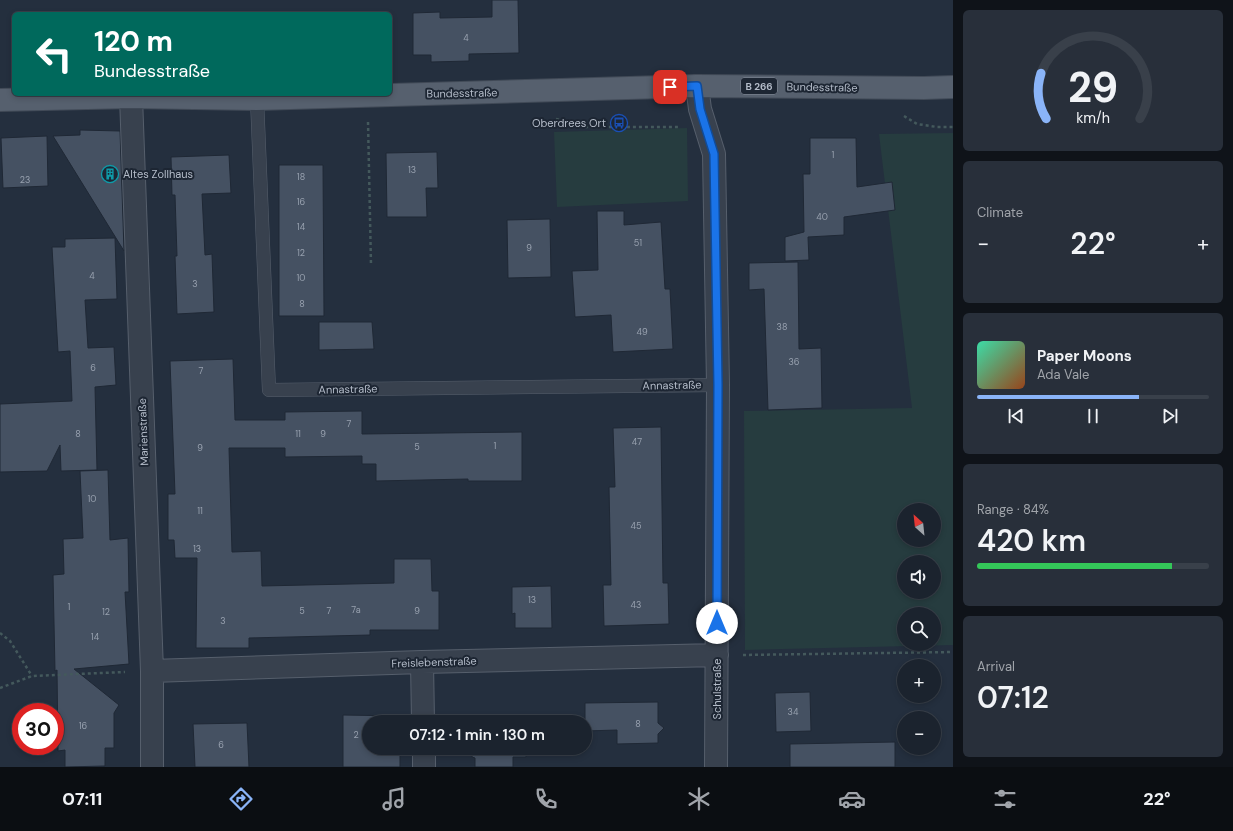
<!DOCTYPE html>
<html lang="en">
<head>
<meta charset="utf-8">
<style>
  body { margin:0; font-family:"DM Sans",sans-serif; background:#282f3a; color:#f1f3f6; height:100vh; display:flex; flex-direction:column; font-size:15px; white-space:nowrap }
  * { box-sizing:border-box; margin:0 }
  p { font-size:13px; color:#a0a4aa }
  .icon { flex:none; width:22px; height:22px; fill:none; stroke:currentColor; stroke-width:2; stroke-linecap:round; stroke-linejoin:round }
  .map { position:relative; flex:1; overflow:hidden }
  .drawer { display:flex; flex-direction:column; gap:10px; padding:10px; background:#0f1319; width:280px }
  .drawer>* { flex:none }
  .hud { position:absolute; left:12px; top:12px; width:380px; height:84px; border-radius:6px; box-shadow:0 2px 6px #0003,0 0 0 1px #39404a; background:#00695c; color:#fff; overflow:hidden }
  .needle { width:26px; rotate:333deg }
  .buttons { position:absolute; left:897px; top:503px; display:grid; gap:8px }
  .buttons a { display:grid; place-items:center; width:44px; height:44px; border-radius:50%; background:#1b232e; box-shadow:0 2px 6px #0003,0 0 0 1px #39404a; font-size:20px }
  .speed { position:absolute; left:12px; top:703px; display:flex; gap:8px; font-size:20px; font-weight:700; text-align:center }
  .speed>* { display:grid; place-content:center; width:52px; height:52px; border-radius:50%; background:#1b232e; box-shadow:0 2px 6px #0003,0 0 0 1px #39404a; line-height:1 }
  .speed .limit { border:6px solid #d22; background:#fff; color:#111 }
  .pin { position:absolute; display:grid; place-items:center; width:34px; height:34px; color:#fff; margin:-17px; border-radius:8px; box-shadow:0 2px 6px #0006 }
  .me { position:absolute; width:44px; margin:-22px; rotate:0deg; stroke-linejoin:round; filter:drop-shadow(0 0 3px #0008) }
  .turn { display:flex; align-items:center; gap:14px; height:84px; padding:0 16px; font-size:18px }
  .turn .icon { width:52px; height:52px; stroke-width:2.5 }
  .turn b { display:block; font-size:28px; line-height:34px }
  .big { font-size:30px; font-weight:600; line-height:1.1 }
  .drawer .widget { flex:1; display:flex; flex-direction:column; justify-content:center; gap:6px; min-width:0; padding:0 14px; border-radius:6px; background:#282f3a }
  .drawer .dial { align-items:center; gap:0 }
  .dial svg { height:104px; overflow:visible; fill:none; stroke:#39404a; stroke-width:7; stroke-linecap:round; text-anchor:middle }
  .dial text { fill:#f1f3f6; stroke:none }
  .song { display:flex; align-items:center; gap:12px }
  .cover { width:48px; height:48px; border-radius:6px; background:linear-gradient(135deg,hsl(160 70% 55%),hsl(20 70% 35%)) }
  .played { height:4px; border-radius:2px; background:linear-gradient(90deg,#8ab4f8 70%,#39404a 70%) }
  .keys { display:flex; justify-content:space-around; direction:ltr }
  .heat { display:flex; justify-content:space-between; align-items:center; font-size:22px; direction:ltr }
  .charge { height:6px; border-radius:3px; background:linear-gradient(90deg,#34c759 84%,#39404a 0) }
  .trip { position:absolute; left:362px; top:715px; width:230px; height:40px; border-radius:20px; background:#1b232e; box-shadow:0 2px 6px #0003,0 0 0 1px #39404a; font-weight:600; line-height:40px; text-align:center }
  .tab-bar { display:flex; height:64px; justify-content:space-around; align-items:center; background:#0b0e12; color:#a0a4aa }
  .tab-bar .icon { width:28px; height:28px }
  .tab-bar .current { color:#8ab4f8 }
  .tab-bar b { font-size:18px; color:#f1f3f6 }
  main { display:flex; flex:1; min-height:0 }
  .map>svg:first-child { display:block }
  .green { fill:#263c3f; fill-rule:evenodd }
  .building { fill:#455162; stroke:#1f2835 }
  .lines { fill:none; stroke-linecap:round; stroke-linejoin:round }
  .lane-casing { stroke:#565f6c; stroke-width:14 }
  .street-casing { stroke:#565f6c; stroke-width:24 }
  .primary-casing { stroke:#414a57; stroke-width:24 }
  .path { stroke:#44595c; stroke-width:2.5; stroke-dasharray:3 3; stroke-linecap:butt }
  .lane { stroke:#38414e; stroke-width:13 }
  .street { stroke:#38414e; stroke-width:22 }
  .primary { stroke:#56606e; stroke-width:22 }
  .route-casing { stroke:#114b97; stroke-width:10 }
  .route { stroke:#1a73e8; stroke-width:7 }
  .labels { text-anchor:middle; dominant-baseline:central; stroke-width:4; stroke-linejoin:round; paint-order:stroke }
  .number-label { font-size:9px; fill:#98a1af }
  .shield { fill:#1d2633; stroke:#878f9c; stroke-width:1 }
  .shield-label { font-size:10px; font-weight:bold; fill:#b4bcc9 }
  .street-label { font-size:11px; fill:#b4bcc9; stroke:#1d2633 }
  .poi-label { font-size:11px; fill:#b4bcc9; stroke:#1d2633; text-anchor:end }
</style>
</head>
<body>
<main>
<div class="map">
<svg width="953" height="767" viewBox="0 0 953 767">
  <rect width="100%" height="100%" fill="#242f3e"/>
  <path class="green" d="M687,128L688,201L557,207L554,132Z
    M953,133V645L745,650L744,411L912,408L879,134ZM904,510H934V540H904ZM904,562H934V592H904ZM904,614H934V644H904Z"/>
  <path class="building" d="M492,0H518L519,53L469,54V61L431,62V55H413V13L440,12V18L492,17Z
    M80,130L120,131L124,251L53,136L80,135Z
    M47,136L48,186L3,188L1,138Z
    M810,138H856L857,187L892,182L895,210L844,217V235L808,237L809,260L785,261V237L804,232L803,174H810Z
    M437,152L438,188H426L427,217H387L386,153Z
    M229,155L231,193L202,194L205,255L212,254L214,312L177,314L175,256H177L175,195H172L171,157Z
    M279,165H323L324,316H279Z
    M597,211H624V225L661,222L665,289H670L673,349L613,352L611,315L575,317L572,271L598,270Z
    M550,219L551,277L508,278L507,220Z
    M115,238L117,299L85,300L88,348L114,347L116,385L95,387L97,470L61,471L60,445L47,471L0,472V404L72,401L70,351L58,352L52,247H65V239Z
    M798,262L799,349L821,348L822,408L768,410L764,289L749,290V263Z
    M319,322H372L374,349L319,350Z
    M233,359L235,420H285V412L362,411V434L522,432V481H468V479L376,481V464H362V456L285,457V448H229L232,552L261,551L262,586L394,583V559H431L432,591H439V630H370V635L249,638V648H196L197,558H175L174,540H168V494H175L170,361Z
    M661,427L663,583H668L669,624L604,626L603,585H611L609,487H615L613,428Z
    M108,470L110,540L128,538L129,592H125L129,664L74,669L119,705L114,713V748H105V766L65,767V750L58,751L57,670L55,671L53,575L64,574L63,539L83,538L80,471Z
    M551,586L552,628H515V613L512,614V587Z
    M810,692L811,731L776,732L775,693Z
    M658,702V723L664,728L658,734V743L617,744V730L585,731V703Z
    M343,715L400,716V722H369V748H400V767H343Z
    M526,718V722H472V719Z
    M247,723L249,767H195L193,724Z
    M895,742V767H790V744Z
    M472,748H526V757H513V767H475V758L472,757Z"/>
  <g class="lines">
    <g class="lane-casing">
      <path id="lane" d="M257,99L269,390L718,385"/>
    </g>
    <g class="street-casing">
      <path id="street" d="M697,86L700,109L714,154L718,385L716,767
        M131,97L152,671V767
        M422,662L423,722
        M152,671L422,662L717,655
        M424,748V767"/>
    </g>
    <g class="primary-casing">
      <path id="primary" d="M0,100L131,97L257,99L697,86L924,88L953,87"/>
    </g>
    <path class="path" d="M904,116L917,124L937,127H953
      M556,119L585,127H678
      M368,122L371,265
      M0,633L10,641L32,676
      M743,655L953,652
      M0,688L32,676L125,672"/>
    <use href="#lane" class="lane"/>
    <use href="#street" class="street"/>
    <use href="#primary" class="primary"/>
  </g>
  <g class="lines">
    <g class="route-casing">
      <path id="route" d="M670,87L697,86L700,109L714,154L718,385L717,623"/>
    </g>
    <use href="#route" class="route"/>
  </g>
  <defs>
    <g id="bus-ring" transform="scale(0.9)"><circle r="9.5" fill="#1d2633" stroke="#1a4fb4" stroke-width="1.5"/><path d="M-5-6H5V4H4V6H2V4H-2V6H-4V4H-5ZM-3.5-4V0h7V-4ZM-3.5 1.2v1.5H-2V1.2ZM2 1.2v1.5H3.5V1.2Z" fill="#1a4fb4"/></g>
    <g id="building-ring" transform="scale(0.9)"><circle r="9.5" fill="#1d2633" stroke="#0f9aa8" stroke-width="1.5"/><path d="M-4-6H4V6H1V3H-1V6H-4ZM-2.5-4.3h1.7v1.8h-1.7ZM.8-4.3h1.7v1.8H.8ZM-2.5-1h1.7V.8h-1.7ZM.8-1h1.7V.8H.8Z" fill="#0f9aa8"/></g>
  </defs>
  <g fill-rule="evenodd">
    <use href="#bus-ring" x="619" y="123"/>
    <use href="#building-ring" x="110" y="174"/>
  </g>
  <g class="labels">
    <g class="number-label">
      <text x="466" y="38">4</text>
      <text x="833" y="155">1</text>
      <text x="412" y="170">13</text>
      <text x="301" y="177">18</text>
      <text x="25" y="180">23</text>
      <text x="301" y="202">16</text>
      <text x="822" y="217">40</text>
      <text x="301" y="227">14</text>
      <text x="638" y="243">51</text>
      <text x="529" y="248">9</text>
      <text x="301" y="253">12</text>
      <text x="92" y="276">4</text>
      <text x="301" y="278">10</text>
      <text x="195" y="284">3</text>
      <text x="302" y="304">8</text>
      <text x="782" y="327">38</text>
      <text x="642" y="332">49</text>
      <text x="794" y="362">36</text>
      <text x="93" y="368">6</text>
      <text x="201" y="371">7</text>
      <text x="349" y="424">7</text>
      <text x="78" y="434">8</text>
      <text x="298" y="434">11</text>
      <text x="323" y="434">9</text>
      <text x="637" y="442">47</text>
      <text x="495" y="446">1</text>
      <text x="417" y="447">5</text>
      <text x="200" y="448">9</text>
      <text x="92" y="499">10</text>
      <text x="200" y="511">11</text>
      <text x="636" y="526">45</text>
      <text x="197" y="549">13</text>
      <text x="532" y="600">13</text>
      <text x="636" y="605">43</text>
      <text x="69" y="607">1</text>
      <text x="356" y="610">7a</text>
      <text x="302" y="611">5</text>
      <text x="329" y="611">7</text>
      <text x="417" y="611">9</text>
      <text x="106" y="612">12</text>
      <text x="223" y="621">3</text>
      <text x="95" y="637">14</text>
      <text x="793" y="712">34</text>
      <text x="638" y="724">8</text>
      <text x="83" y="726">16</text>
      <text x="356" y="735">2</text>
      <text x="221" y="745">6</text>
    </g>
    <rect class="shield" x="741" y="78" width="36" height="16" rx="3"/>
    <g class="shield-label">
      <text x="759" y="86">B 266</text>
    </g>
    <g class="street-label">
      <text transform="translate(822 87) rotate(1)">Bundesstraße</text>
      <text transform="translate(462 93) rotate(-1)">Bundesstraße</text>
      <text transform="translate(672 385) rotate(-1)">Annastraße</text>
      <text transform="translate(348 389) rotate(-1)">Annastraße</text>
      <text transform="translate(143 432) rotate(-92)">Marienstraße</text>
      <text transform="translate(434 662) rotate(-2)">Freislebenstraße</text>
      <text transform="translate(717 689) rotate(-90)">Schulstraße</text>
    </g>
    <g class="poi-label">
      <text x="606" y="123">Oberdrees Ort</text>
      <text x="123" y="174" text-anchor="start">Altes Zollhaus</text>
    </g>
  </g>
</svg>
<div class="buttons">
<a><svg class="needle" viewBox="-14 -14 28 28"><path d="M0-13l5 13h-10z" fill="#e53935"/><path d="M0 13l5-13h-10z" fill="#a0a4aa"/></svg></a>
<a><svg class="icon" aria-label="sound" viewBox="0 0 24 24"><path d="M4 9h4l5-4v14l-5-4H4zM17 9q2 3 0 6"/></svg></a>
<a><svg class="icon" aria-label="search" viewBox="0 0 24 24"><circle cx="10" cy="10" r="6"/><path d="M15 15l6 6"/></svg></a>
<a>+</a>
<a>−</a>
</div>
<div class="speed"><div class="limit">30</div></div>
<div class="pin" style="left:670px;top:87px;background:#d93025"><svg class="icon" aria-label="arrive" viewBox="0 0 24 24"><path d="M6 21V4h12l-3 4 3 4H6"/></svg></div>
<svg class="me" style="left:717px;top:623px" viewBox="-20 -20 40 40"><circle r="19" fill="#fff"/><path d="M0-13L10 11 0 6-10 11z" fill="#1a73e8"/></svg>
<div class="trip">07:12 · 1 min · 130 m</div>
<div class="hud">
<div class="turn"><svg class="icon" aria-label="left" viewBox="0 0 24 24"><path d="M17 20v-9H6M10 6l-5 5 5 5"/></svg><div><b>120 m</b>Bundesstraße</div></div>
</div>
</div>
<section class="drawer">
<div class="widget dial"><svg viewBox="0 0 100 80">
<path d="M14 69A42 42 0 1 1 86 69"/>
<path d="M14 69A42 42 0 0 1 10 34" stroke="#8ab4f8"/>
<text x="50" y="56" font-size="32" font-weight="700">29</text>
<text x="50" y="72" font-size="11">km/h</text>
</svg></div>
<div class="widget"><p>Climate</p>
<div class="heat"><a>−</a><b class="big">22°</b><a>+</a></div>
</div>
<div class="widget">
<div class="song"><i class="cover"></i><div><b>Paper Moons</b><p>Ada Vale</p></div></div>
<div class="played"></div>
<div class="keys"><svg class="icon" aria-label="previous" viewBox="0 0 24 24"><path d="M18 5L8 12l10 7zM5 5v14"/></svg><svg class="icon" aria-label="pause" viewBox="0 0 24 24"><path d="M8 5v14M16 5v14"/></svg><svg class="icon" aria-label="next" viewBox="0 0 24 24"><path d="M6 5l10 7-10 7zM19 5v14"/></svg></div>
</div>
<div class="widget"><p>Range · 84%</p><b class="big">420 km</b><div class="charge"></div></div>
<div class="widget"><p>Arrival</p><b class="big">07:12</b></div>
</section>
</main>
<nav class="tab-bar">
<b>07:11</b>
<svg class="icon current" aria-label="directions" viewBox="0 0 24 24"><path d="M12 3l9 9-9 9-9-9zM9 14v-3h6M13 9l2 2-2 2"/></svg>
<svg class="icon" aria-label="music" viewBox="0 0 24 24"><path d="M9 18V5l10-2v13"/><circle cx="6" cy="18" r="3"/><circle cx="16" cy="16" r="3"/></svg>
<svg class="icon" aria-label="phone" viewBox="0 0 24 24"><path d="M5 4h4l2 5-3 2q2 4 5 5l2-3 5 2v4C11 20 4 13 5 4z"/></svg>
<svg class="icon" aria-label="climate" viewBox="0 0 24 24"><path d="M12 3v18M4 7l16 10M4 17L20 7"/></svg>
<svg class="icon" aria-label="car" viewBox="0 0 24 24"><path d="M5 17H2v-5l4-1 3-4h7l3 4 3 1v5h-3M9 17h6M6 11h13"/><circle cx="7" cy="17" r="2"/><circle cx="17" cy="17" r="2"/></svg>
<svg class="icon" aria-label="filters" viewBox="0 0 24 24"><path d="M4 7h16M4 17h16"/><circle cx="9" cy="7" r="2"/><circle cx="15" cy="17" r="2"/></svg>
<b>22°</b>
</nav>
</body>
</html>
